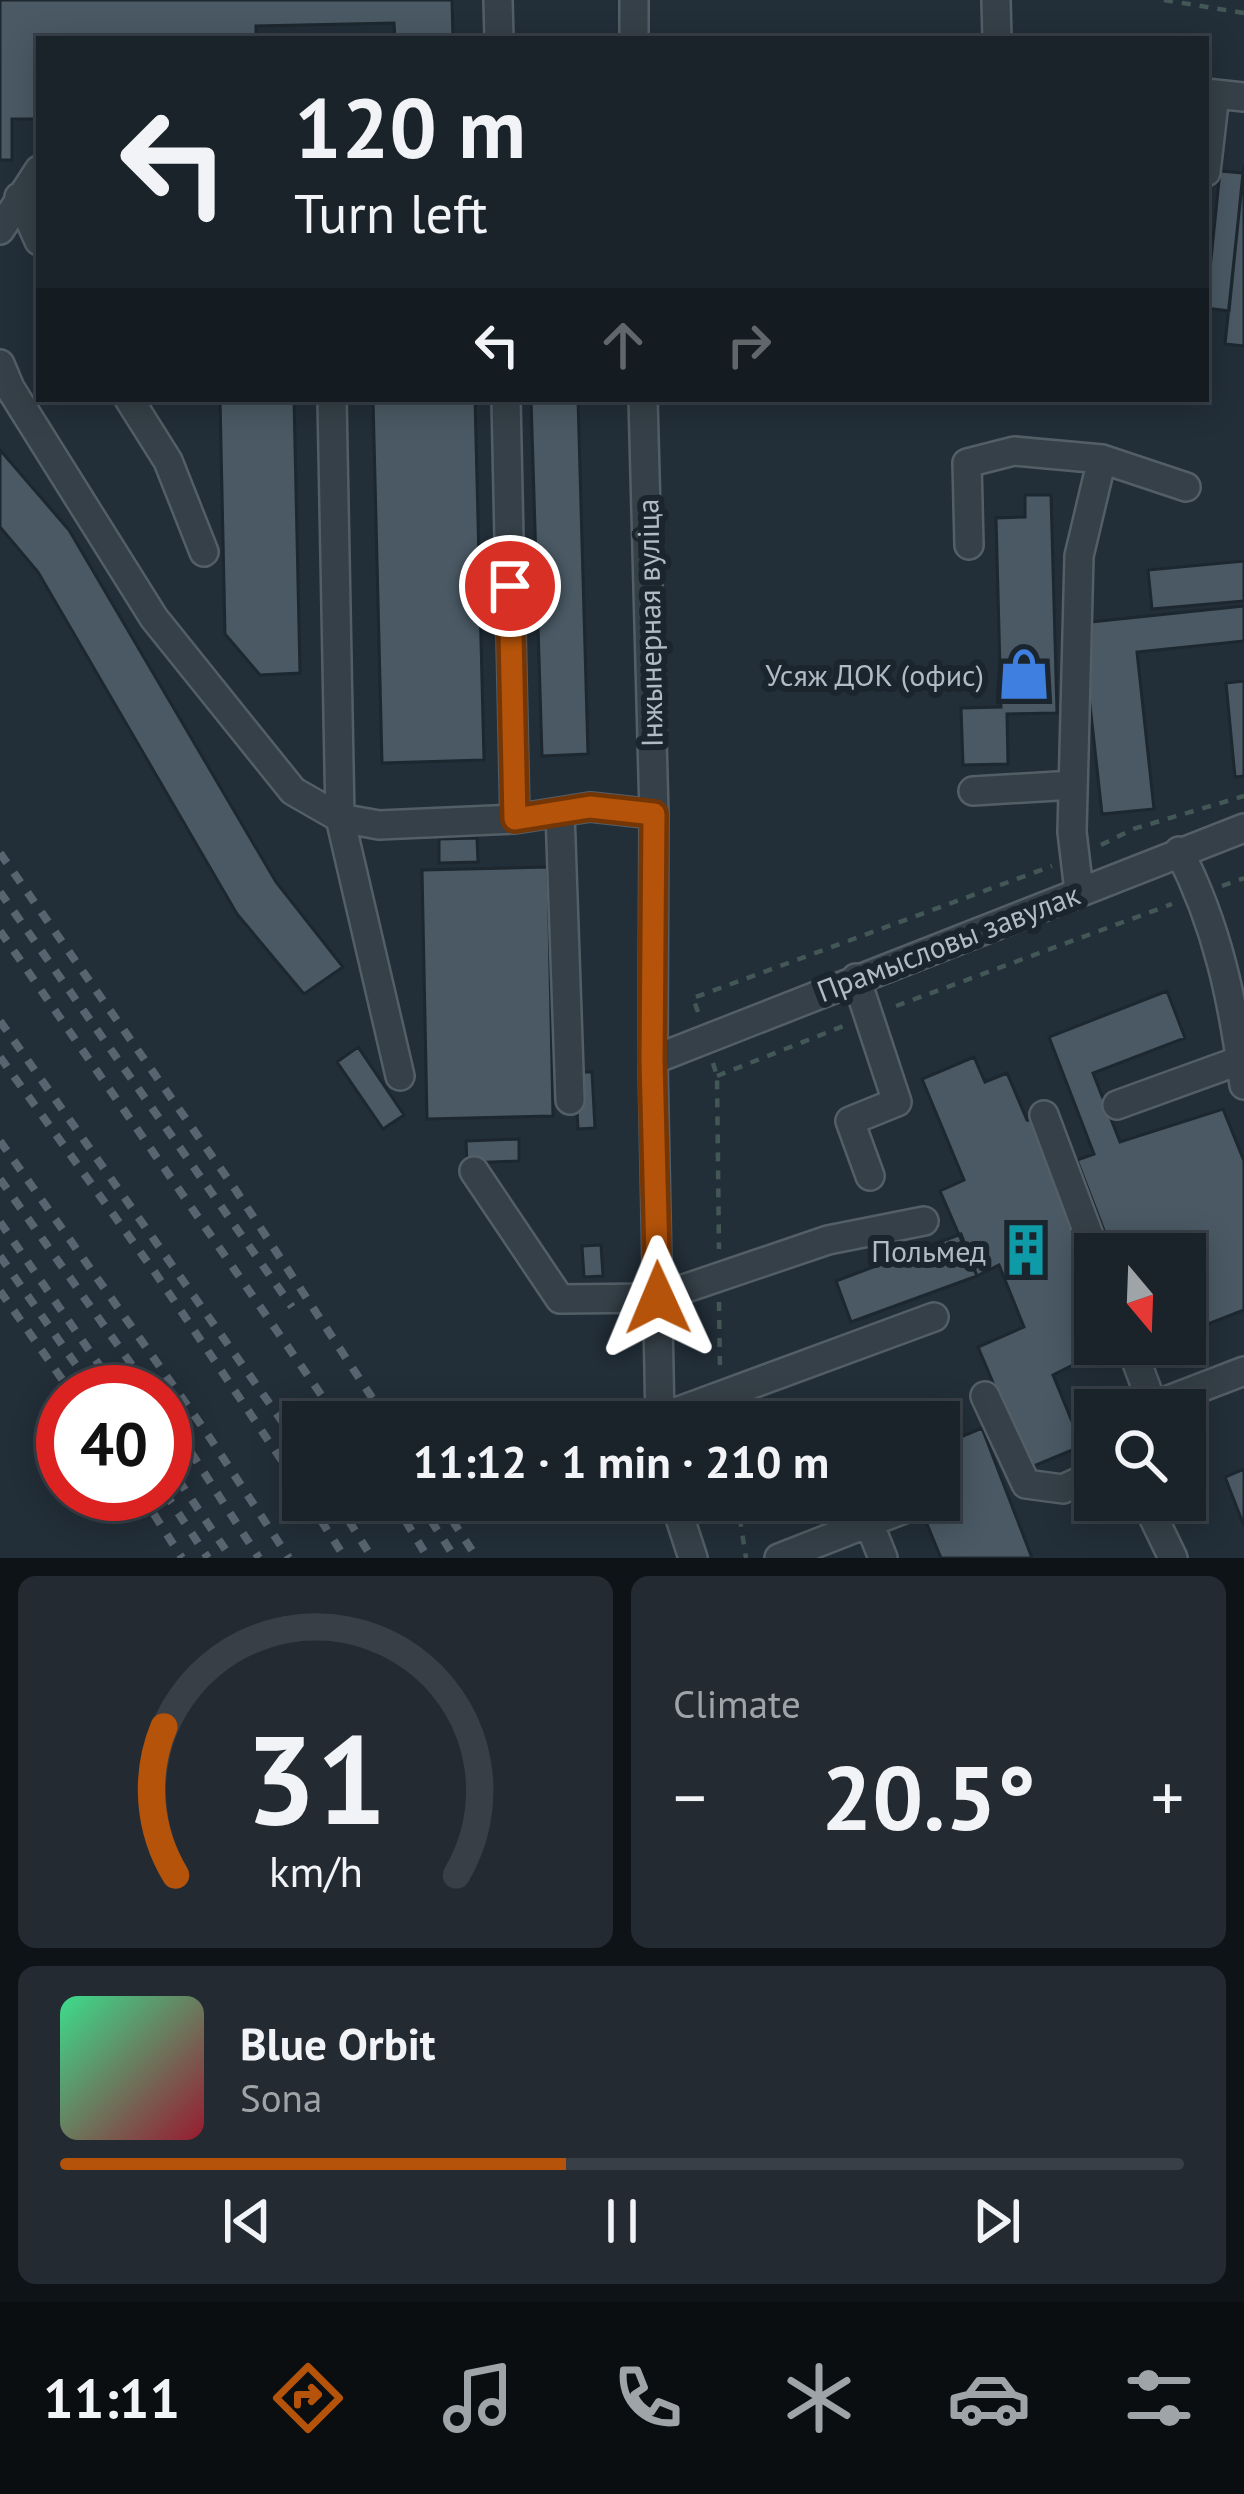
<!DOCTYPE html>
<html lang="en">
<head>
<meta charset="utf-8">
<style>
  body { margin:0; font-family:"PT Sans",sans-serif; background:#232a32; color:#f1f3f6; height:100vh; display:flex; flex-direction:column; font-size:45px; white-space:nowrap }
  * { box-sizing:border-box; margin:0 }
  p { font-size:39px; color:#9fa4a8 }
  .icon { flex:none; width:66px; height:66px; fill:none; stroke:currentColor; stroke-width:2; stroke-linecap:round; stroke-linejoin:round }
  .map { position:relative; height:1558px; overflow:hidden }
  .side { display:flex; flex-direction:column; gap:18px; padding:18px; background:#0e1317; flex:1 }
  .side>* { flex:none }
  .guide { position:absolute; left:36px; top:36px; width:1173px; height:366px; border-radius:0px; box-shadow:0 6px 30px #0003,0 0 0 3px #383f47; background:#1a222a; color:#f1f3f6; overflow:hidden }
  .needle { width:78px; rotate:161deg }
  .controls { position:absolute; left:1074px; top:1233px; display:grid; gap:24px }
  .controls a { display:grid; place-items:center; width:132px; height:132px; border-radius:0px; background:#1a222a; box-shadow:0 6px 30px #0003,0 0 0 3px #383f47; font-size:60px }
  .speed { position:absolute; left:36px; top:1365px; display:flex; gap:24px; font-size:60px; font-weight:700; text-align:center }
  .speed>* { display:grid; place-content:center; width:156px; height:156px; border-radius:50%; background:#1a222a; box-shadow:0 6px 30px #0003,0 0 0 3px #383f47; line-height:1 }
  .speed .limit { border:18px solid #d22; background:#fff; color:#111 }
  .pin { position:absolute; display:grid; place-items:center; width:102px; height:102px; color:#fff; margin:-51px; border:6px solid #fff; border-radius:50%; box-shadow:0 3px 12px #0007 }
  .me { position:absolute; width:132px; margin:-66px; rotate:359deg; stroke-linejoin:round; filter:drop-shadow(0 0 9px #0008) }
  .turn { display:flex; align-items:center; gap:42px; height:252px; padding:0 60px; font-size:54px }
  .turn .icon { width:156px; height:156px; stroke-width:2.5 }
  .turn b { display:block; font-size:84px; line-height:102px }
  .lanes { display:flex; align-items:center; height:114px; padding:0 60px; background:#0003; justify-content:center; gap:60px; direction:ltr }
  .lanes .off { opacity:.35 }
  .big { font-size:90px; font-weight:700; line-height:1.1 }
  .side .tile { flex:1; display:flex; flex-direction:column; justify-content:center; gap:18px; min-width:0; padding:0 42px; border-radius:18px; background:#232a32 }
  .side .dial { align-items:center; gap:0 }
  .dial svg { height:312px; overflow:visible; fill:none; stroke:#383f47; stroke-width:7; stroke-linecap:round; text-anchor:middle }
  .dial text { fill:#f1f3f6; stroke:none }
  .song { display:flex; align-items:center; gap:36px }
  .cover { width:144px; height:144px; border-radius:18px; background:linear-gradient(135deg,hsl(150 70% 55%),hsl(350 70% 35%)) }
  .played { height:12px; border-radius:6px; background:linear-gradient(90deg,#b45309 45%,#383f47 45%) }
  .keys { display:flex; justify-content:space-around; direction:ltr }
  .heat { display:flex; justify-content:space-between; align-items:center; font-size:66px; direction:ltr }
  .side .tiles { flex:1; display:grid; gap:18px; grid-template-columns:1fr 1fr }
  .tile:last-child { grid-column:span 2 }
  .trip { position:absolute; left:282px; top:1401px; width:678px; height:120px; border-radius:0px; background:#1a222a; box-shadow:0 6px 30px #0003,0 0 0 3px #383f47; font-weight:700; line-height:120px; text-align:center }
  .menu { display:flex; height:192px; justify-content:space-around; align-items:center; background:#0a0e11; color:#9fa4a8 }
  .menu .icon { width:84px; height:84px }
  .menu .selected { color:#b45309 }
  .menu b { font-size:54px; color:#f1f3f6 }
  .map>svg:first-child { display:block }
  .building { fill:#4a5964; stroke:#1d272f; stroke-width:3 }
  .lines { fill:none; stroke-linecap:round; stroke-linejoin:round }
  .minor-casing { stroke:#535e66; stroke-width:32 }
  .path { stroke:#445757; stroke-width:4.5; stroke-dasharray:9 9; stroke-linecap:butt }
  .minor { stroke:#354048; stroke-width:27 }
  .rail { stroke:#58646f; stroke-width:8; stroke-dasharray:12 12; stroke-linecap:butt }
  .route-casing { stroke:#753606; stroke-width:30 }
  .route { stroke:#b45309; stroke-width:21 }
  .labels { text-anchor:middle; dominant-baseline:central; stroke-width:12; stroke-linejoin:round; paint-order:stroke }
  .street-label { font-size:30px; fill:#b0bbc5; stroke:#1b252d }
  .poi-label { font-size:30px; fill:#b0bbc5; stroke:#1b252d; text-anchor:end }
</style>
</head>
<body>
<div class="map">
<svg width="1244" height="1558" viewBox="0 0 1244 1558">
  <rect width="100%" height="100%" fill="#222e38"/>
  <path class="building" d="M0,0H452L453,39H395L394,23L256,26V39H39V119H12V160H0Z
    M1244,166V346L1225,344Z
    M1220,171L1243,173L1229,311L1206,308Z
    M220,399H294L300,673L260,675L225,634Z
    M373,399H475L484,760L382,763Z
    M531,399H578L588,754L542,756Z
    M0,450L69,530L276,882L343,967L304,994L237,914L38,572L0,527Z
    M1025,495H1051L1057,713L1007,714L1008,764L963,765L961,708L1001,707L996,518L1025,517Z
    M1244,561V601L1152,609L1148,570Z
    M1244,606V641L1137,652L1154,809L1102,814L1081,623Z
    M1244,681V776L1235,777L1226,683Z
    M477,838L478,862L439,863V839Z
    M548,867L553,1116L427,1119L422,870Z
    M1167,991L1185,1038L1093,1073L1120,1142L1223,1109L1244,1161V1310L1185,1333V1254H1113L1077,1160L1094,1154L1049,1037Z
    M358,1047L404,1115L383,1129L337,1062Z
    M974,1057L985,1082L1007,1073L1027,1120L1038,1121L1095,1278V1344H1115L1053,1375L1082,1446L1029,1468L978,1347L1024,1327L999,1265L977,1276L940,1191L964,1180L922,1079Z
    M575,1072H592L595,1128L578,1129Z
    M519,1139V1161L467,1163L466,1141Z
    M961,1234L977,1276L851,1322L836,1281Z
    M601,1245L603,1276L584,1277L582,1246Z
    M982,1428L1032,1558H941L917,1500H939V1446Z
    M1244,1469V1526L1225,1477Z"/>
  <g class="lines">
    <g class="minor-casing">
      <path id="minor" d="M498,0L499,39
        M634,0V39
        M996,0L997,39
        M1206,93L1244,97
        M1206,172L1215,94
        M19,197L39,241
        M0,230L39,170
        M0,364L10,388L154,618L293,791L340,818L379,825L515,819L590,807L654,814
        M129,399L168,461L204,552
        M332,399L340,818L400,1076
        M506,399L515,819
        M643,399L654,814L653,1060L660,1422
        M969,545L967,463L1014,451L1102,459
        M973,791L1073,785
        M560,812L570,1100
        M1179,851C1218,927 1233,1001 1244,1085
        M1079,891L1072,832L1079,556L1102,459L1186,487
        M856,978L897,1102L850,1121L870,1176
        M653,1060L1244,828
        M1117,1105L1241,1060
        M1044,1115L1096,1254
        M474,1171L560,1299L657,1298L828,1240L924,1221
        M1130,1344L1153,1406L1244,1371
        M985,1396L1026,1484L1063,1489L1095,1474
        M660,1418L934,1317
        M674,1500L693,1558
        M1145,1500L1173,1558
        M869,1523L883,1558
        M779,1558L909,1507"/>
    </g>
    <path class="path" d="M1164,0L1244,13
      M1101,845L1133,829L1244,796
      M1222,886L1244,878
      M896,1006L1172,904
      M698,1012L693,998L1052,866
      M713,1063L717,1076L719,1249
      M717,1076L846,1025
      M719,1302L720,1369
      M737,1500L746,1558"/>
    <use href="#minor" class="minor"/>
    <path class="rail" d="M0,853L237,1192L388,1422
      M0,892L292,1307
      M0,931L340,1422
      M0,1021L303,1451
      M0,1057L154,1271L303,1492
      M0,1141L204,1429L289,1558
      M0,1179L151,1392
      M0,1222L118,1392
      M0,1256L95,1392
      M0,1291L71,1392
      M165,1412L259,1558
      M165,1460L231,1558
      M165,1493L208,1558
      M141,1494L182,1558
      M308,1500L345,1558
      M336,1500L372,1558
      M393,1500L428,1558
      M418,1500L455,1558
      M439,1500L477,1558"/>
  </g>
  <g class="lines">
    <g class="route-casing">
      <path id="route" d="M510,586L515,819L590,807L654,814L652,1060L658,1298"/>
    </g>
    <use href="#route" class="route"/>
  </g>
  <defs>
    <g id="shop-bare" transform="scale(4.14)"><path d="M-5-2.5h2.3a2.7 3.5 0 0 1 5.4 0H5L5.5 6h-11ZM-1.5-2.5h3a1.5 2.3 0 0 0-3 0Z" fill="#3f7fe0" stroke="#1b252d" stroke-width="2.5" paint-order="stroke"/></g>
    <g id="building-bare" transform="scale(4.14)"><path d="M-4-6H4V6H1V3H-1V6H-4ZM-2.5-4.3h1.7v1.8h-1.7ZM.8-4.3h1.7v1.8H.8ZM-2.5-1h1.7V.8h-1.7ZM.8-1h1.7V.8H.8Z" fill="#0f9aa8" stroke="#1b252d" stroke-width="2.5" paint-order="stroke"/></g>
  </defs>
  <g fill-rule="evenodd">
    <use href="#shop-bare" x="1024" y="674"/>
    <use href="#building-bare" x="1026" y="1250"/>
  </g>
  <g class="labels">
    <g class="street-label">
      <text transform="translate(649 623) rotate(-91)">Інжынерная вуліца</text>
      <text transform="translate(948 942) rotate(-21)">Прамысловы завулак</text>
    </g>
    <g class="poi-label">
      <text x="984" y="674">Усяж ДОК (офис)</text>
      <text x="986" y="1250">Польмед</text>
    </g>
  </g>
</svg>
<div class="controls">
<a><svg class="needle" viewBox="-14 -14 28 28"><path d="M0-13l5 13h-10z" fill="#e53935"/><path d="M0 13l5-13h-10z" fill="#9fa4a8"/></svg></a>
<a><svg class="icon" aria-label="search" viewBox="0 0 24 24"><circle cx="10" cy="10" r="6"/><path d="M15 15l6 6"/></svg></a>
</div>
<div class="speed"><div class="limit">40</div></div>
<div class="pin" style="left:510px;top:586px;background:#d93025"><svg class="icon" aria-label="arrive" viewBox="0 0 24 24"><path d="M6 21V4h12l-3 4 3 4H6"/></svg></div>
<svg class="me" style="left:658px;top:1298px" viewBox="-20 -20 40 40"><path d="M0-17L14 15 0 8-14 15z" fill="#b45309" stroke="#fff" stroke-width="4"/></svg>
<div class="trip">11:12 · 1 min · 210 m</div>
<div class="guide">
<div class="turn"><svg class="icon" aria-label="left" viewBox="0 0 24 24"><path d="M17 20v-9H6M10 6l-5 5 5 5"/></svg><div><b>120 m</b>Turn left</div></div>
<div class="lanes"><svg class="icon" aria-label="left" viewBox="0 0 24 24"><path d="M17 20v-9H6M10 6l-5 5 5 5"/></svg><svg class="icon off" aria-label="ahead" viewBox="0 0 24 24"><path d="M12 20V5M6 11l6-6 6 6"/></svg><svg class="icon off" aria-label="right" viewBox="0 0 24 24"><path d="M7 20v-9h11M14 6l5 5-5 5"/></svg></div>
</div>
</div>
<section class="side">
<div class="tiles">
<div class="tile dial"><svg viewBox="0 0 100 80">
<path d="M14 69A42 42 0 1 1 86 69"/>
<path d="M14 69A42 42 0 0 1 11 31" stroke="#b45309"/>
<text x="50" y="56" font-size="32" font-weight="700">31</text>
<text x="50" y="72" font-size="11">km/h</text>
</svg></div>
<div class="tile"><p>Climate</p>
<div class="heat"><a>−</a><b class="big">20.5°</b><a>+</a></div>
</div>
<div class="tile">
<div class="song"><i class="cover"></i><div><b>Blue Orbit</b><p>Sona</p></div></div>
<div class="played"></div>
<div class="keys"><svg class="icon" aria-label="previous" viewBox="0 0 24 24"><path d="M18 5L8 12l10 7zM5 5v14"/></svg><svg class="icon" aria-label="pause" viewBox="0 0 24 24"><path d="M8 5v14M16 5v14"/></svg><svg class="icon" aria-label="next" viewBox="0 0 24 24"><path d="M6 5l10 7-10 7zM19 5v14"/></svg></div>
</div>
</div>
</section>
<nav class="menu">
<b>11:11</b>
<svg class="icon selected" aria-label="directions" viewBox="0 0 24 24"><path d="M12 3l9 9-9 9-9-9zM9 14v-3h6M13 9l2 2-2 2"/></svg>
<svg class="icon" aria-label="music" viewBox="0 0 24 24"><path d="M9 18V5l10-2v13"/><circle cx="6" cy="18" r="3"/><circle cx="16" cy="16" r="3"/></svg>
<svg class="icon" aria-label="phone" viewBox="0 0 24 24"><path d="M5 4h4l2 5-3 2q2 4 5 5l2-3 5 2v4C11 20 4 13 5 4z"/></svg>
<svg class="icon" aria-label="climate" viewBox="0 0 24 24"><path d="M12 3v18M4 7l16 10M4 17L20 7"/></svg>
<svg class="icon" aria-label="car" viewBox="0 0 24 24"><path d="M5 17H2v-5l4-1 3-4h7l3 4 3 1v5h-3M9 17h6M6 11h13"/><circle cx="7" cy="17" r="2"/><circle cx="17" cy="17" r="2"/></svg>
<svg class="icon" aria-label="filters" viewBox="0 0 24 24"><path d="M4 7h16M4 17h16"/><circle cx="9" cy="7" r="2"/><circle cx="15" cy="17" r="2"/></svg>
</nav>
</body>
</html>
